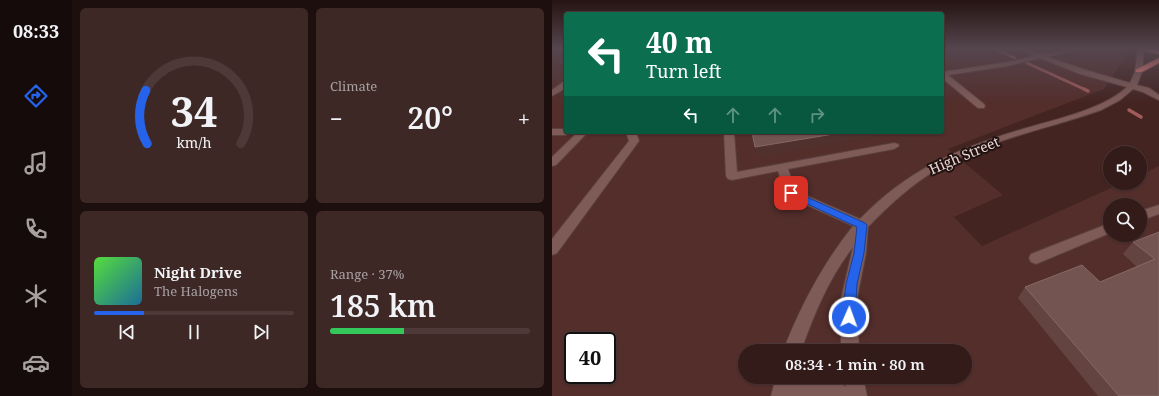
<!DOCTYPE html>
<html lang="en">
<head>
<meta charset="utf-8">
<style>
  body { margin:0; font-family:"Noto Serif",serif; background:#3d2826; color:#f1f3f6; height:100vh; display:flex; flex-direction:column; font-size:15px; white-space:nowrap }
  * { box-sizing:border-box; margin:0 }
  p { font-size:13px; color:#a8a1a2 }
  .icon { flex:none; width:22px; height:22px; fill:none; stroke:currentColor; stroke-width:2; stroke-linecap:round; stroke-linejoin:round }
  .map { position:relative; flex:1; overflow:hidden }
  .sheet { display:flex; flex-direction:column; gap:8px; padding:8px; background:#1c0f0e; width:480px }
  .sheet>* { flex:none }
  .hud { position:absolute; left:12px; top:12px; width:380px; height:122px; border-radius:4px; box-shadow:0 1px 3px #0004,0 0 0 1px #4d3938; background:#0b6e4f; color:#fff; overflow:hidden }
  .tools { position:absolute; left:551px; top:146px; display:grid; gap:8px }
  .tools a { display:grid; place-items:center; width:44px; height:44px; border-radius:50%; background:#321b19; box-shadow:0 1px 3px #0004,0 0 0 1px #4d3938; font-size:20px }
  .speed { position:absolute; left:12px; top:332px; display:flex; gap:8px; font-size:20px; font-weight:700; text-align:center }
  .speed>* { display:grid; place-content:center; width:52px; height:52px; border-radius:50%; background:#321b19; box-shadow:0 1px 3px #0004,0 0 0 1px #4d3938; line-height:1 }
  .speed .limit { border:2px solid #111; border-radius:6px; background:#fff; color:#111 }
  .pin { position:absolute; display:grid; place-items:center; width:34px; height:34px; color:#fff; margin:-17px; border-radius:8px; box-shadow:0 2px 6px #0006 }
  .me { position:absolute; width:44px; margin:-22px; rotate:2deg; stroke-linejoin:round; filter:drop-shadow(0 0 3px #0008) }
  .turn { display:flex; align-items:center; gap:14px; height:84px; padding:0 16px; font-size:18px }
  .turn .icon { width:52px; height:52px; stroke-width:2.5 }
  .turn b { display:block; font-size:28px; line-height:34px }
  .lanes { display:flex; align-items:center; height:38px; padding:0 16px; background:#0003; justify-content:center; gap:20px; direction:ltr }
  .lanes .off { opacity:.35 }
  .big { font-size:30px; font-weight:600; line-height:1.1 }
  .sheet .card { flex:1; display:flex; flex-direction:column; justify-content:center; gap:6px; min-width:0; padding:0 14px; border-radius:6px; background:#3d2826 }
  .sheet .dial { align-items:center; gap:0 }
  .dial svg { height:104px; overflow:visible; fill:none; stroke:#4d3938; stroke-width:7; stroke-linecap:round; text-anchor:middle }
  .dial text { fill:#f1f3f6; stroke:none }
  .song { display:flex; align-items:center; gap:12px }
  .cover { width:48px; height:48px; border-radius:6px; background:linear-gradient(135deg,hsl(110 70% 55%),hsl(200 70% 35%)) }
  .played { height:4px; border-radius:2px; background:linear-gradient(90deg,#2563eb 25%,#4d3938 25%) }
  .keys { display:flex; justify-content:space-around; direction:ltr }
  .heat { display:flex; justify-content:space-between; align-items:center; font-size:22px; direction:ltr }
  .charge { height:6px; border-radius:3px; background:linear-gradient(90deg,#34c759 37%,#4d3938 0) }
  .sheet .tiles { flex:1; display:grid; gap:8px; grid-template-columns:repeat(2,1fr) }
  .trip { position:absolute; left:186px; top:344px; width:234px; height:40px; border-radius:20px; background:#321b19; box-shadow:0 1px 3px #0004,0 0 0 1px #4d3938; font-weight:600; line-height:40px; text-align:center }
  main { display:flex; flex:1; min-height:0 }
  .tab-bar { display:flex; flex-direction:column; width:72px; justify-content:space-around; align-items:center; background:#140b0a; color:#a8a1a2 }
  .tab-bar .icon { width:28px; height:28px }
  .tab-bar .active { color:#2563eb }
  .tab-bar b { font-size:18px; color:#f1f3f6 }
  .map>svg:first-child { display:block }
  .built { fill:#532e2b; fill-rule:evenodd }
  .lines { fill:none; stroke-linecap:round; stroke-linejoin:round }
  .stream-far1 { stroke:#a15b5a; stroke-width:3 }
  .stream { stroke:#a15b5a; stroke-width:3.5 }
  .minor-casing { stroke:#5b413f; stroke-width:2 }
  .highway-casing { stroke:#5b413f; stroke-width:2 }
  .minor { fill:#7f5b58; fill-rule:evenodd }
  .highway { fill:#f68179; fill-rule:evenodd }
  .wall { fill:#644441 }
  .shaded-wall { fill:#51312e }
  .building { fill:#735451; stroke:#866865 }
  .route { fill:#2563eb; stroke:#184099 }
  .labels { text-anchor:middle; dominant-baseline:central; stroke-width:4; stroke-linejoin:round; paint-order:stroke }
  .street-label { font-size:14px; fill:#ecd6d4; stroke:#201210 }
</style>
</head>
<body>
<main>
<nav class="tab-bar">
<b>08:33</b>
<svg class="icon active" aria-label="directions" viewBox="0 0 24 24"><path d="M12 3l9 9-9 9-9-9zM9 14v-3h6M13 9l2 2-2 2"/></svg>
<svg class="icon" aria-label="music" viewBox="0 0 24 24"><path d="M9 18V5l10-2v13"/><circle cx="6" cy="18" r="3"/><circle cx="16" cy="16" r="3"/></svg>
<svg class="icon" aria-label="phone" viewBox="0 0 24 24"><path d="M5 4h4l2 5-3 2q2 4 5 5l2-3 5 2v4C11 20 4 13 5 4z"/></svg>
<svg class="icon" aria-label="climate" viewBox="0 0 24 24"><path d="M12 3v18M4 7l16 10M4 17L20 7"/></svg>
<svg class="icon" aria-label="car" viewBox="0 0 24 24"><path d="M5 17H2v-5l4-1 3-4h7l3 4 3 1v5h-3M9 17h6M6 11h13"/><circle cx="7" cy="17" r="2"/><circle cx="17" cy="17" r="2"/></svg>
</nav>
<section class="sheet">
<div class="tiles">
<div class="card dial"><svg viewBox="0 0 100 80">
<path d="M14 69A42 42 0 1 1 86 69"/>
<path d="M14 69A42 42 0 0 1 13 28" stroke="#2563eb"/>
<text x="50" y="56" font-size="32" font-weight="700">34</text>
<text x="50" y="72" font-size="11">km/h</text>
</svg></div>
<div class="card"><p>Climate</p>
<div class="heat"><a>−</a><b class="big">20°</b><a>+</a></div>
</div>
<div class="card">
<div class="song"><i class="cover"></i><div><b>Night Drive</b><p>The Halogens</p></div></div>
<div class="played"></div>
<div class="keys"><svg class="icon" aria-label="previous" viewBox="0 0 24 24"><path d="M18 5L8 12l10 7zM5 5v14"/></svg><svg class="icon" aria-label="pause" viewBox="0 0 24 24"><path d="M8 5v14M16 5v14"/></svg><svg class="icon" aria-label="next" viewBox="0 0 24 24"><path d="M6 5l10 7-10 7zM19 5v14"/></svg></div>
</div>
<div class="card"><p>Range · 37%</p><b class="big">185 km</b><div class="charge"></div></div>
</div>
</section>
<div class="map">
<svg width="607" height="396" viewBox="0 0 607 396">
  <rect width="100%" height="100%" fill="#432421"/>
  <path class="built" d="M0,48H14V132H390V48H579L552,89L396,149L451,195L402,217L430,246L570,183H588V175L607,166V396H0ZM558,205H588V235H558ZM21,341H55V375H21ZM193,351H413V377H193Z"/>
  <g class="lines">
    <path class="stream-far1" d="M441,48L463,58
      M475,63L534,90"/>
    <path class="stream" d="M532,89L536,91
      M577,110L589,117"/>
    <g class="minor-casing">
      <path id="minor" d="M464,48C473,47 479,52 489,54C497,55 515,48 527,48L526,49L496,57L534,70L578,83L583,72L586,48H592L590,72L585,85L597,88L607,95V100L591,92L581,89L568,100L549,110C496,129 438,139 389,167C361,183 338,204 316,227L314,253L305,299L307,351H289V299L301,247C277,278 262,314 249,351H231C249,305 270,265 301,226L235,196L226,171L180,180L176,179L174,176L172,132H182L185,172L342,143L346,144L347,146L342,149L236,169L244,191L308,219C356,170 404,149 468,130C500,120 551,110 575,87L528,74L488,58L456,66L396,75L432,104L433,106L432,108H426L390,78V72L456,62L482,56Z
        M11,82H14V88L0,96V90Z
        M0,129H14V132H19L14,135H0Z
        M26,132H36L4,165L0,166V157Z
        M74,132H84L87,141L5,253L0,255V239L77,141Z
        M607,205V214L588,221V211Z
        M558,223V233L484,264L479,262L477,258L479,254Z
        M224,377H242V382C259,374 278,375 294,387L293,377H311L315,396H219Z"/>
    </g>
    <g class="highway-casing">
      <path id="highway" d="M587,48L607,50V54L587,50Z
        M607,58V63L590,72H584L583,70Z"/>
    </g>
    <use href="#minor" class="minor"/>
    <use href="#highway" class="highway"/>
  </g>
  <path class="wall" d="M607,232V396H546L466,298L473,287L548,282L585,267L571,254L581,242Z"/>
  <path class="shaded-wall" d="M294,132H346L205,157L203,147Z"/>
  <path class="building" d="M200,132H294L203,147Z
    M607,232V396H567L473,287L530,265L548,282L603,259L581,242Z"/>
  <linearGradient id="sky" x2="0" y2="1"><stop stop-color="#251412"/><stop offset="0.47" stop-color="#55454e"/><stop offset="1" stop-color="#55454e" stop-opacity="0"/></linearGradient>
  <rect width="607" height="103" fill="url(#sky)"/>
  <path class="route" d="M239,190L313,223L315,225L312,253L305,284L303,317L301,321L297,323L292,321L290,317L294,284L302,253L305,227L236,195L235,193Z"/>
  <g class="labels">
    <g class="street-label">
      <text transform="translate(412 155) rotate(-23)">High Street</text>
    </g>
  </g>
</svg>
<div class="tools">
<a><svg class="icon" aria-label="sound" viewBox="0 0 24 24"><path d="M4 9h4l5-4v14l-5-4H4zM17 9q2 3 0 6"/></svg></a>
<a><svg class="icon" aria-label="search" viewBox="0 0 24 24"><circle cx="10" cy="10" r="6"/><path d="M15 15l6 6"/></svg></a>
</div>
<div class="speed"><div class="limit">40</div></div>
<div class="pin" style="left:239px;top:193px;background:#d93025"><svg class="icon" aria-label="arrive" viewBox="0 0 24 24"><path d="M6 21V4h12l-3 4 3 4H6"/></svg></div>
<svg class="me" style="left:297px;top:317px" viewBox="-20 -20 40 40"><circle r="17" fill="#2563eb" stroke="#fff" stroke-width="3"/><path d="M0-11L8 9 0 5-8 9z" fill="#fff"/></svg>
<div class="trip">08:34 · 1 min · 80 m</div>
<div class="hud">
<div class="turn"><svg class="icon" aria-label="left" viewBox="0 0 24 24"><path d="M17 20v-9H6M10 6l-5 5 5 5"/></svg><div><b>40 m</b>Turn left</div></div>
<div class="lanes"><svg class="icon" aria-label="left" viewBox="0 0 24 24"><path d="M17 20v-9H6M10 6l-5 5 5 5"/></svg><svg class="icon off" aria-label="ahead" viewBox="0 0 24 24"><path d="M12 20V5M6 11l6-6 6 6"/></svg><svg class="icon off" aria-label="ahead" viewBox="0 0 24 24"><path d="M12 20V5M6 11l6-6 6 6"/></svg><svg class="icon off" aria-label="right" viewBox="0 0 24 24"><path d="M7 20v-9h11M14 6l5 5-5 5"/></svg></div>
</div>
</div>
</main>
</body>
</html>
